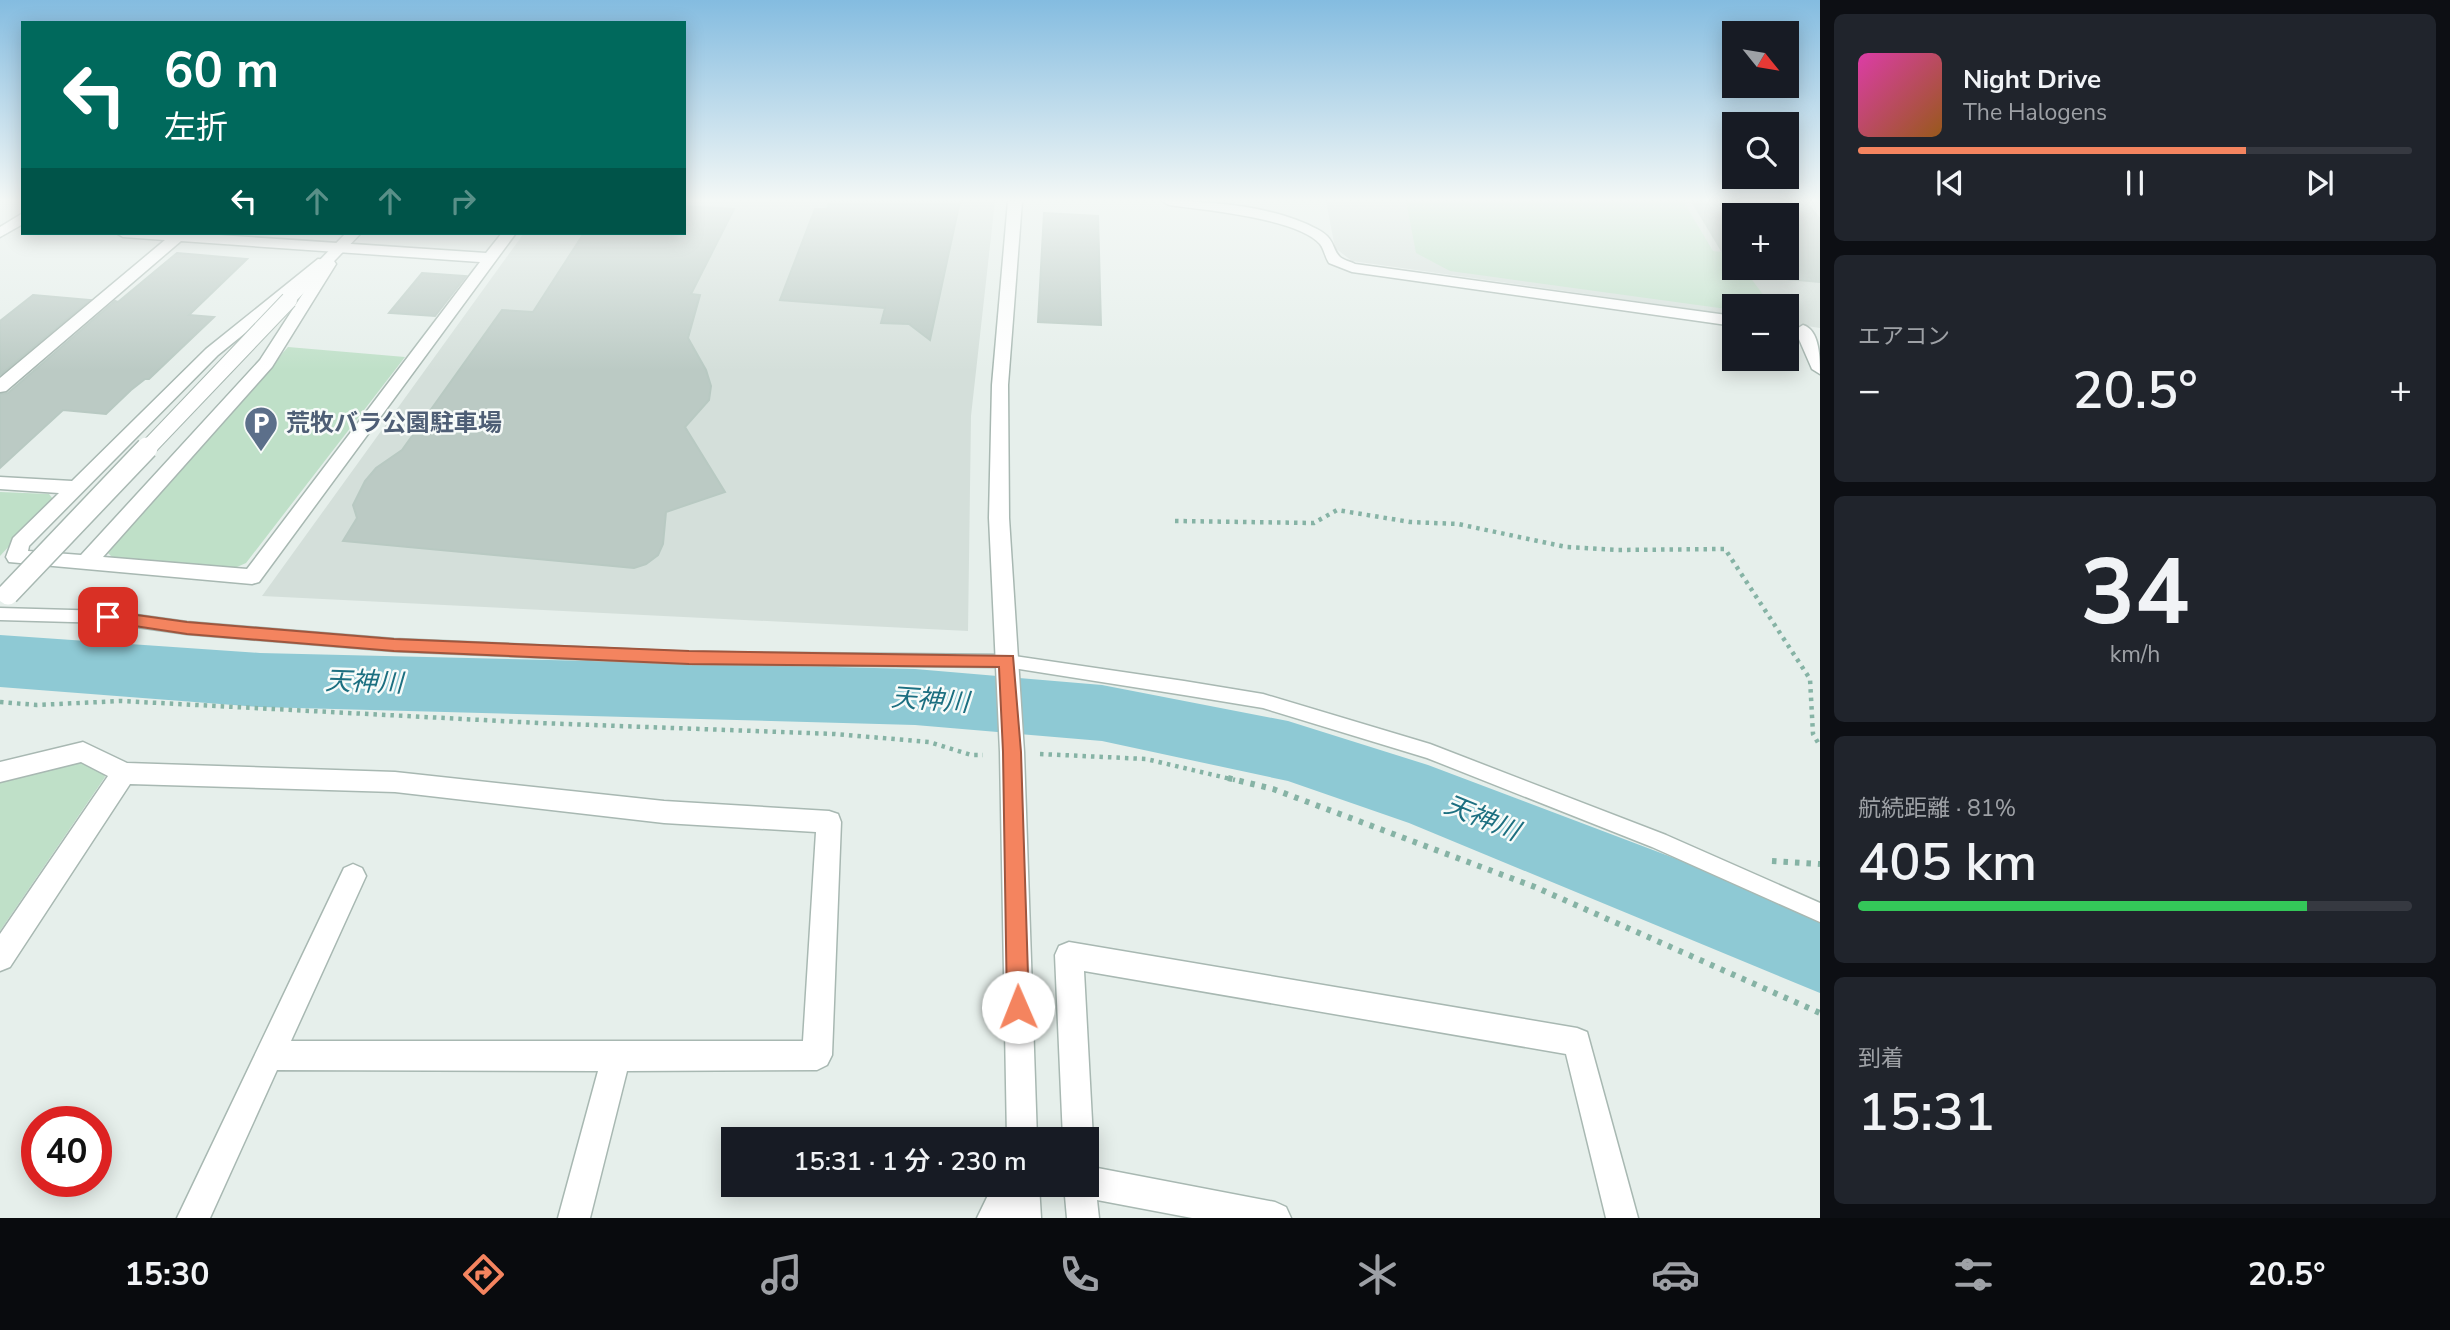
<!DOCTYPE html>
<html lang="ja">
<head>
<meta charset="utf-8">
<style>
  body { margin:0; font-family:"Nunito Sans","Noto Sans JP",sans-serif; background:#20242c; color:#f1f3f6; height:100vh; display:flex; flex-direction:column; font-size:26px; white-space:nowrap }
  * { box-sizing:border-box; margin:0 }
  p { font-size:23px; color:#9ea1a6 }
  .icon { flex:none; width:38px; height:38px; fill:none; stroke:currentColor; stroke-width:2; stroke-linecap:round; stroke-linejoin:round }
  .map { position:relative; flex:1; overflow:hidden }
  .sheet { display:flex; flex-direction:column; gap:14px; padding:14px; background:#0d0f14; width:630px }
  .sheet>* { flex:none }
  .banner { position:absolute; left:21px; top:21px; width:665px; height:214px; border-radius:0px; box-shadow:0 4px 18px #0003; background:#00695c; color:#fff; overflow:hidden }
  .needle { width:46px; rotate:120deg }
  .fabs { position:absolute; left:1722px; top:21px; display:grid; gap:14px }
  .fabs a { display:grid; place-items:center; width:77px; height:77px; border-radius:0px; background:#171b24; box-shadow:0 4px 18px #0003; font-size:35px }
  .speed { position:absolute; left:21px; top:1106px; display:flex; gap:14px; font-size:35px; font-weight:700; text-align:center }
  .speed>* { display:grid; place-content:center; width:91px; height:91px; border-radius:50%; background:#171b24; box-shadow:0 4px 18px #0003; line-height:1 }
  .speed .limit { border:10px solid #d22; background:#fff; color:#111 }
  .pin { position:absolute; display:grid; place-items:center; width:60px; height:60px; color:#fff; margin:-30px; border-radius:14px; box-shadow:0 4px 10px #0006 }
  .me { position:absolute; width:77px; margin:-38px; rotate:359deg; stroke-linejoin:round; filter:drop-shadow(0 0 5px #0008) }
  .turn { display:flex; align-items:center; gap:24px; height:147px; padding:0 28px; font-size:32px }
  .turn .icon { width:91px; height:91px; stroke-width:2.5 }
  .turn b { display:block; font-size:49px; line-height:60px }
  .lanes { display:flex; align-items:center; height:66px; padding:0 28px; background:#0003; justify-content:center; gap:35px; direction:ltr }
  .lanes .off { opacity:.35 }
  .big { font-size:52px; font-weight:600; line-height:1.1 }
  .sheet .tile { flex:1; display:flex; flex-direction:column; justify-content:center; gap:10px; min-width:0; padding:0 24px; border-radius:10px; background:#20242c }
  .sheet .dial { align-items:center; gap:0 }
  .dial b { font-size:91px; line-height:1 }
  .song { display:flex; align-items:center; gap:21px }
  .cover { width:84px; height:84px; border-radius:10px; background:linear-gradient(135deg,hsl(320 70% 55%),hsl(30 70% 35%)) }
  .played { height:7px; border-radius:4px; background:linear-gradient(90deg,#f4845f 70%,#363941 70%) }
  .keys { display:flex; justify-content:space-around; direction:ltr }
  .heat { display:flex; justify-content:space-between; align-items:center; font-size:38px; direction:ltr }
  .charge { height:10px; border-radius:5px; background:linear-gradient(90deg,#34c759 81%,#363941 0) }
  .trip { position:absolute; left:721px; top:1127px; width:378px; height:70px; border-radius:0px; background:#171b24; box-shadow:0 4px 18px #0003; font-weight:600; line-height:70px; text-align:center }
  .menu { display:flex; height:112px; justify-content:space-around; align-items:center; background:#090b0e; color:#9ea1a6 }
  .menu .icon { width:49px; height:49px }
  .menu .active { color:#f4845f }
  .menu b { font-size:32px; color:#f1f3f6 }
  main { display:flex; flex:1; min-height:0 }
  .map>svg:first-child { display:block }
  .built { fill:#d4dfda; fill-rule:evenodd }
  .green { fill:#bfe0c8 }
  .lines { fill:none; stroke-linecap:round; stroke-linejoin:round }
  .river { fill:#8ec9d4; fill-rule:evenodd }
  .building { fill:#bbcac4; stroke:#b8c9c2; stroke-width:2 }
  .service-casing { stroke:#a8b8b2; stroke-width:3 }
  .minor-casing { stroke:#a8b8b2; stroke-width:3 }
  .tertiary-casing { stroke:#a8b8b2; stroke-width:3 }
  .path-far1 { stroke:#86b3a5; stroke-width:4.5; stroke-dasharray:3.5 5; stroke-linecap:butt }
  .path { stroke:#86b3a5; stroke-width:6; stroke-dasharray:4.5 7; stroke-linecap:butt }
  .service { fill:#fff; fill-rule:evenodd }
  .minor { fill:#fff; fill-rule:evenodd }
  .tertiary { fill:#fff; fill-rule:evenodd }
  .tertiary-bridge-far1-casing { stroke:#a8b8b2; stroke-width:18; stroke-linecap:butt }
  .tertiary-bridge-casing { stroke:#a8b8b2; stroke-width:24; stroke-linecap:butt }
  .tertiary-bridge-far1 { stroke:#fff; stroke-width:16 }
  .tertiary-bridge { stroke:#fff; stroke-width:21 }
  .route { fill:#f4845f; stroke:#9f563e; stroke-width:2 }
  .labels { text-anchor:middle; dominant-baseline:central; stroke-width:5; stroke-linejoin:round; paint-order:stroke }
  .service-label { font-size:24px; font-weight:bold; fill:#4e5e75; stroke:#f7fbf9; text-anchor:start }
  .water-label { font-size:26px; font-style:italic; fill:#1c6f80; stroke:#f7fbf9 }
</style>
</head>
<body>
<main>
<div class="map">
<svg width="1820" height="1218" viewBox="0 0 1820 1218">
  <rect width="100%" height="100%" fill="#e6efeb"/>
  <path class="built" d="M684,201H995L971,416L968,631L262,596L524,233H684Z
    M1326,201H1820V328L1787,323V306H1734V315L1352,261L1335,248ZM1734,215H1787V268H1734Z"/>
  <path class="green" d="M1406,201H1683L1713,251L1732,253L1734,268H1743L1768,301L1757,300V306H1734V310L1450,271L1416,253Z
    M288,347L405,357L246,563L228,571L115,560L105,550Z
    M0,492L49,494L53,499L0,556Z
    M78,760L102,767L105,777L0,931V777Z"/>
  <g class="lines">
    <path class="river" d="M0,635L260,653L915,669L1102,685L1288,721L1428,765L1820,913V993L1409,823L1288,781L1102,741L915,725L260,707L0,687Z"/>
  </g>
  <path class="building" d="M830,201H960L930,340L909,324L881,323L885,308L780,300L815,209H827Z
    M1692,201H1734V271Z
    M1787,201H1805L1820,219V282L1787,279Z
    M684,206L734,209L691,294L700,295L688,338L706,370L711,386L709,400L685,427L725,492L666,512L663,544L658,555L646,564L634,568L343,541L357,518L353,505L365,481L376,468L402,450L502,310L533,312L584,233H684Z
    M1044,213L1098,216L1101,325L1038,322Z
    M177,253L247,259L189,315L214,317L149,379H145L131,390L106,414L63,410L0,468V394L8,393L115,301L118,302Z
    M422,273L466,276L435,316L389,313Z
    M33,295L90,300L0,375V321Z"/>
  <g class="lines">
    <g class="service-casing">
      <path id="service" d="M0,608L108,611L187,622L394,639L689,652L1007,655L1184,681L1263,694L1430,744L1666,835L1820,903V922L1652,847L1427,758L1263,708L1184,695L1007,667L689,664L394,651L187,634L108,623L0,620Z"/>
    </g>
    <g class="minor-casing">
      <path id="minor" d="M1162,201C1210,201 1274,206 1317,229C1336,239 1331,248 1340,257C1343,260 1352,262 1355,264L1734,316V326L1352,272L1329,263C1325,257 1324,249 1320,244C1297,218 1204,210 1169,205Z
        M23,213V224L0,237V227Z
        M116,233H189L486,253L502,233H516L259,582L252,584L9,562L6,557L13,538L59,493L0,489V477L72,481L206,349L318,259L334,261L336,264L272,367L103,557L247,569L480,262L181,241L6,391L0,392V378L165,240L123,237ZM313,278L260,360L81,555L28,551L29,546L218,355Z
        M1803,325C1820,330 1820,359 1820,374L1812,369L1795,330Z
        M83,742L127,763L395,772L664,801L829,811L838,814L841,822L832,1055L827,1065L817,1070L627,1071L590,1218H558L598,1071L277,1070L210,1218H177L344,868L353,864L362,868L366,876L291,1041H803L816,832L664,823L395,792L130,784L10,967L0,971V934L108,776L81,762L0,782V762Z
        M1069,942L1577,1028L1587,1032L1638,1218H1606L1566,1054L1084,971L1093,1139L1087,1151V1139H1063L1055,955L1059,946Z
        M1087,1166L1275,1202L1286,1207L1291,1218H1192L1097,1200L1099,1218H1067L1064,1185H1087Z
        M993,1185H1026L1010,1218H977Z"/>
    </g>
    <g class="tertiary-casing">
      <path id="tertiary" d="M1008,201H1022L1008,385L1009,518L1024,752L1037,1139H1007L1000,752L989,518L992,385Z
        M346,233H361L294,303H284L281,300L284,297Z
        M1007,1185H1039L1041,1218H1009Z"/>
    </g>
    <path class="path-far1" d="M1175,521L1314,523L1337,510L1410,522L1458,524L1566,547L1617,550L1725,549L1810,679L1813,734L1820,746
      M0,702L37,705L121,701L539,723L835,734L929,742L971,755H983
      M1040,754L1146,759L1235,780"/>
    <path class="path" d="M1228,778L1273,789L1535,887L1820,1013
      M1772,861L1820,864"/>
    <use href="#service" class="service"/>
    <use href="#minor" class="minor"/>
    <use href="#tertiary" class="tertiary"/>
    <g class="tertiary-bridge-far1-casing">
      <path id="tertiary-bridge-far1" d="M146,450L289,300"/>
    </g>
    <g class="tertiary-bridge-casing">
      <path id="tertiary-bridge" d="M8,594L147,448"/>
    </g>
    <use href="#tertiary-bridge-far1" class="tertiary-bridge-far1"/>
    <use href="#tertiary-bridge" class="tertiary-bridge"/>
  </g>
  <linearGradient id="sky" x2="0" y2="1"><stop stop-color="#84bce0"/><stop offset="0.54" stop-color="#f4f8f6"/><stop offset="1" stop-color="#f4f8f6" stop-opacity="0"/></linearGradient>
  <rect width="1820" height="371" fill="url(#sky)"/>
  <path class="route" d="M108,611L187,622L394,639L689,651L1013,656L1021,752L1029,1007L1026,1015L1018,1018L1011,1015L1007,1007L1003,752L999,667L689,664L394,651L187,634L102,621L100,617Z"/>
  <defs>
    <g id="parking-pin" transform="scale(1.75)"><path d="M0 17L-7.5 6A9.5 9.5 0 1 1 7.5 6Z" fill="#5c6f8a" stroke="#f7fbf9"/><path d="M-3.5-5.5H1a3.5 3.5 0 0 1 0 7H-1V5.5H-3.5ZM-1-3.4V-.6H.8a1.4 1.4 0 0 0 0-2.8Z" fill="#fff"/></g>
  </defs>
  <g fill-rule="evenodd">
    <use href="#parking-pin" x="261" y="423"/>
  </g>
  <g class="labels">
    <g class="service-label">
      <text x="286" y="423">荒牧バラ公園駐車場</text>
    </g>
    <g class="water-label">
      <text transform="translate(364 682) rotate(2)">天神川</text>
      <text transform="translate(930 700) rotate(4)">天神川</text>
      <text transform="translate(1482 818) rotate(22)">天神川</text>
    </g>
  </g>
</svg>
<div class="fabs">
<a><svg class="needle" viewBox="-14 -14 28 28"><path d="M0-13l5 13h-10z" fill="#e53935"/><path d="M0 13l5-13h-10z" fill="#9ea1a6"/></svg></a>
<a><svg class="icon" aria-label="search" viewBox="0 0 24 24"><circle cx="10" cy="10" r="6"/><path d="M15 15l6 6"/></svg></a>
<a>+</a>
<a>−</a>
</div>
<div class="speed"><div class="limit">40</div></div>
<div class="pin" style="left:108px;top:617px;background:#d93025"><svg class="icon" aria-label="arrive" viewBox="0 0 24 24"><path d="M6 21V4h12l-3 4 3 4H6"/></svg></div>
<svg class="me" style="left:1018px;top:1007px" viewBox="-20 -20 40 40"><circle r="19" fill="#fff"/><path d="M0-13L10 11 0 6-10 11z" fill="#f4845f"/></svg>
<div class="trip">15:31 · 1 分 · 230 m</div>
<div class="banner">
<div class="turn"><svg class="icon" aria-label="left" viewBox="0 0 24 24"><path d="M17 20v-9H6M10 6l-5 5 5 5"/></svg><div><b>60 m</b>左折</div></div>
<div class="lanes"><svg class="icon" aria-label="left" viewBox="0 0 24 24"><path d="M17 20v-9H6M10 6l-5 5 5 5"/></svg><svg class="icon off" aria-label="ahead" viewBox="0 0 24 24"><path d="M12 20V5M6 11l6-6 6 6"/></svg><svg class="icon off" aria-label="ahead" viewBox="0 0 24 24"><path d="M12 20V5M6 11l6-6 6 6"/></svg><svg class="icon off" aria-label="right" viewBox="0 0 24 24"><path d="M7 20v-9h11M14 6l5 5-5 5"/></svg></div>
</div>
</div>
<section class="sheet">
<div class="tile">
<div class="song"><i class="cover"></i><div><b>Night Drive</b><p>The Halogens</p></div></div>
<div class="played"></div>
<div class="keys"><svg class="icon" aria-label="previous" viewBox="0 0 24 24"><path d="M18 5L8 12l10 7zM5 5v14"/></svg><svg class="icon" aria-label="pause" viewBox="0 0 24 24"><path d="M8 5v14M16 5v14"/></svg><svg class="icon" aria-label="next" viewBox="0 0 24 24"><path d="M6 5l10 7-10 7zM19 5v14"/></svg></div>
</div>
<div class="tile"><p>エアコン</p>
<div class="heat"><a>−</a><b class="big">20.5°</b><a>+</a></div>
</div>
<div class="tile dial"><b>34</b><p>km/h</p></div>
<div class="tile"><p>航続距離 · 81%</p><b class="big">405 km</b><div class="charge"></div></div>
<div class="tile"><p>到着</p><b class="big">15:31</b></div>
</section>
</main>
<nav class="menu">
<b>15:30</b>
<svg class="icon active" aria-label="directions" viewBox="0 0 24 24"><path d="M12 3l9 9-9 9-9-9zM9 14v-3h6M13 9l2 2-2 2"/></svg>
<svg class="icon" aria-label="music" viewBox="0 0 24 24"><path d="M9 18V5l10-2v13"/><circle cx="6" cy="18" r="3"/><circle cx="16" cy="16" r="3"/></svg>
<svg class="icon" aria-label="phone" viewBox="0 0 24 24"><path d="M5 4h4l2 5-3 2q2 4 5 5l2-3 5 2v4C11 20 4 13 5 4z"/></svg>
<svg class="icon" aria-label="climate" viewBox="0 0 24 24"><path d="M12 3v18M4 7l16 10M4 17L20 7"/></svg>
<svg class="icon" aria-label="car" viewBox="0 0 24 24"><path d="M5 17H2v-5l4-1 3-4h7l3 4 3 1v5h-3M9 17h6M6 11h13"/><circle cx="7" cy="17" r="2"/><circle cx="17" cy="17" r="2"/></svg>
<svg class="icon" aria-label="filters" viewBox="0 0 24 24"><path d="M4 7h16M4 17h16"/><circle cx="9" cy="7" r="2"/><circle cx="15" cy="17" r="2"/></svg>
<b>20.5°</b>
</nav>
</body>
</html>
